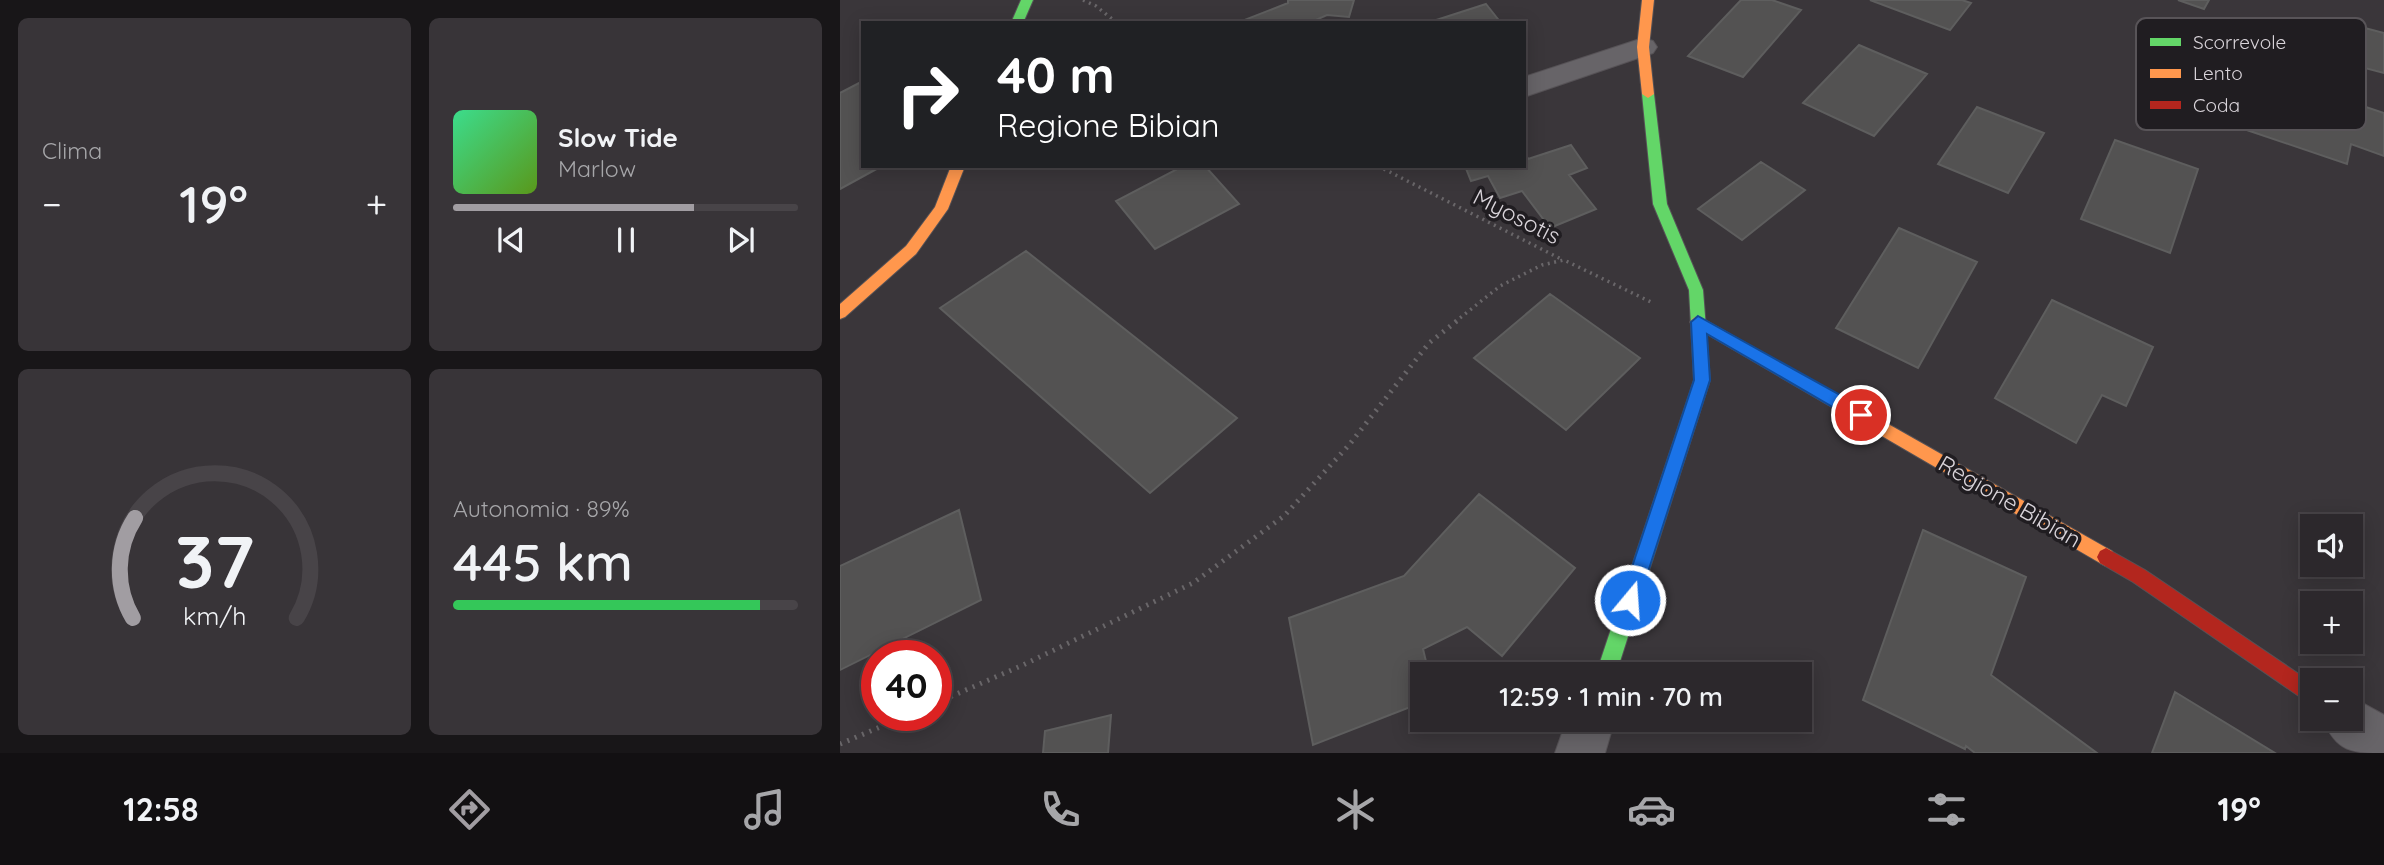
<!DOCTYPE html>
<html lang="it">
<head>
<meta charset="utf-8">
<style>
  body { margin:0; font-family:Quicksand,sans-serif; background:#383438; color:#f1f3f6; height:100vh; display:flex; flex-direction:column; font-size:26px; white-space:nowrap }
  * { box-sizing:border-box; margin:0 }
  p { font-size:23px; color:#a6a6a9 }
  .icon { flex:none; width:38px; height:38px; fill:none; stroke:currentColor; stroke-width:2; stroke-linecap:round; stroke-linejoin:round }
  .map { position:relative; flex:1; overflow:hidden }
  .panel { display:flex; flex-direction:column; gap:18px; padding:18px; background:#181618; width:840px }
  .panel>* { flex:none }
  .top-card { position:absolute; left:21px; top:21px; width:665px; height:147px; border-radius:0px; box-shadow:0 4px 18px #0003,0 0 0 2px #484448; background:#202124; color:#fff; overflow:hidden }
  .tools { position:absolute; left:1460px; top:514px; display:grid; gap:14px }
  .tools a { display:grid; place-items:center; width:63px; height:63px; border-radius:0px; background:#2c282c; box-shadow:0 4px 18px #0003,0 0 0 2px #484448; font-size:35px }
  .speed { position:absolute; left:21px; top:640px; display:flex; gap:14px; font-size:35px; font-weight:700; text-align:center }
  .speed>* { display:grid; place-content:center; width:91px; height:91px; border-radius:50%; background:#2c282c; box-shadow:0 4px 18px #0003,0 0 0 2px #484448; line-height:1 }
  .speed .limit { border:10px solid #d22; background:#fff; color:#111 }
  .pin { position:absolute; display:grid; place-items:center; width:60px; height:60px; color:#fff; margin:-30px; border:4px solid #fff; border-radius:50%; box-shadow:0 2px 7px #0007 }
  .me { position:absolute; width:77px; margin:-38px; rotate:18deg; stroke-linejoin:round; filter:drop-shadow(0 0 5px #0008) }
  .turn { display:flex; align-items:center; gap:24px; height:147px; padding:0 21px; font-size:32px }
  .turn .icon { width:91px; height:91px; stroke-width:2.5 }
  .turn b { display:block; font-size:49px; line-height:60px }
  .big { font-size:52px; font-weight:600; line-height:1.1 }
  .panel .widget { flex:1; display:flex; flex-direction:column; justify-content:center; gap:10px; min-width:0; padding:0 24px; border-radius:10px; background:#383438 }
  .panel .dial { align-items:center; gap:0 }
  .dial svg { height:182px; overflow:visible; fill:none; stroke:#484448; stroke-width:7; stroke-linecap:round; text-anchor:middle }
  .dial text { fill:#f1f3f6; stroke:none }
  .song { display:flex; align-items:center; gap:21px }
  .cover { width:84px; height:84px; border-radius:10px; background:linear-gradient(135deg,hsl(150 70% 55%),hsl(90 70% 35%)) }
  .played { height:7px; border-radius:4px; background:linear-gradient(90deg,#a19da2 70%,#484448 70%) }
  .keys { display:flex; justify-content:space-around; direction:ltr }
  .heat { display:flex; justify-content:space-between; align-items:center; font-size:38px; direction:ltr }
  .charge { height:10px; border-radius:5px; background:linear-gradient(90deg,#34c759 89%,#484448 0) }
  .panel .tiles { flex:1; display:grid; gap:18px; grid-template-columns:repeat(2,1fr) }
  .trip { position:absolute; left:570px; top:662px; width:402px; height:70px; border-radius:0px; background:#2c282c; box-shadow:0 4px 18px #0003,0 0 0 2px #484448; font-weight:600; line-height:70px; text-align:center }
  .tabs { display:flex; height:112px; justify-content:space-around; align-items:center; background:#121012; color:#a6a6a9 }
  .tabs .icon { width:49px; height:49px }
  .tabs .on { color:#a19da2 }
  .tabs b { font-size:32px; color:#f1f3f6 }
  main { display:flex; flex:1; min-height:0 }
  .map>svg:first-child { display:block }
  .building { fill:#535252; stroke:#5e5e5e; stroke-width:2 }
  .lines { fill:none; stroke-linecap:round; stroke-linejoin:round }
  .street-casing { stroke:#565256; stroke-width:2 }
  .fast-casing { stroke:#565256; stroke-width:2 }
  .slow-casing { stroke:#565256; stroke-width:2 }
  .jam-casing { stroke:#565256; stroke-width:2 }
  .path-far1 { stroke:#696669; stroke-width:3.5; stroke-dasharray:2 4.5; stroke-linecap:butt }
  .path { stroke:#696669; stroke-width:5; stroke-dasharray:2 6; stroke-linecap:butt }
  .street { fill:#676468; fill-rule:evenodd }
  .fast { fill:#63d668; fill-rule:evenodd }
  .slow { fill:#ff974d; fill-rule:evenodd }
  .jam { fill:#b3261e; fill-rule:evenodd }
  .route { fill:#1a73e8; stroke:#114b97; stroke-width:2 }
  .labels { text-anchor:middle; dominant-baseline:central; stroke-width:7; stroke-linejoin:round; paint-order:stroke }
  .street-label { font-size:23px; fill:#d9d4da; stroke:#201d21 }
  .key { fill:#201d21; stroke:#585458; stroke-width:2 }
  .key-label { font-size:19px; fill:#d9d4da }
</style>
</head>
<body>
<main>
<section class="panel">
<div class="tiles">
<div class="widget"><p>Clima</p>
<div class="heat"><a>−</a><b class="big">19°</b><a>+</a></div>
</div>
<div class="widget">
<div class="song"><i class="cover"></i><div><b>Slow Tide</b><p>Marlow</p></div></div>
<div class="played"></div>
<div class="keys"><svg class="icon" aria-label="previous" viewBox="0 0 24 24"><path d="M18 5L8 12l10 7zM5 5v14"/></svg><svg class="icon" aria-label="pause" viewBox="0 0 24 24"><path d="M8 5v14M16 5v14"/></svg><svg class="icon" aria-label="next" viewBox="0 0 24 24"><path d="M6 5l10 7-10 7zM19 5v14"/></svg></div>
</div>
<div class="widget dial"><svg viewBox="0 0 100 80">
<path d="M14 69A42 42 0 1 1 86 69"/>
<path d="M14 69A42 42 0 0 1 15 25" stroke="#a19da2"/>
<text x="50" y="56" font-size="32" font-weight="700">37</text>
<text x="50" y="72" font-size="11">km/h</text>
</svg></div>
<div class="widget"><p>Autonomia · 89%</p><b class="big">445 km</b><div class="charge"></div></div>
</div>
</section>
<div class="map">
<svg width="1544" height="753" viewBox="0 0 1544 753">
  <rect width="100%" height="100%" fill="#3a363a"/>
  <path class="building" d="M448,0H514L509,17L487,15L469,23H397L448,3Z
    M901,0H932L961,10L903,77L848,56Z
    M1030,0H1122L1131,3L1110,30Z
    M1338,0H1369L1364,9Z
    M646,4L661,23H587Z
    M1506,23L1544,33V73L1502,62Z
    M1019,45L1087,74L1034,136L963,103Z
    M23,81V166H42L0,189V93Z
    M1481,92L1544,113V156L1511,144L1507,164L1398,127L1408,95L1473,117Z
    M1137,107L1204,133L1168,193L1098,164Z
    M1275,140L1358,169L1330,253L1241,219Z
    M731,145L747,168L729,175L756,209L710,228L682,191L660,198L648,176L631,181L625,166H684V151L688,159Z
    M921,162L965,190L902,240L858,209Z
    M343,166H365L399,204L315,249L276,201Z
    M1059,228L1137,262L1078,368L996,328Z
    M186,251L397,418L310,493L100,308Z
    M710,294L800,358L726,430L634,358Z
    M1212,300L1313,347L1286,406L1262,395L1236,443L1155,398Z
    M639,494L735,568L662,656L627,627L583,649L589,674H583V702L473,745L449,618L564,576Z
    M119,510L141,600L0,670V566Z
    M1083,530L1186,577L1151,675L1257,753H1135L1126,746L1125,749L1023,700Z
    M1335,692L1435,753H1312Z
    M271,715L268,753H203L205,731Z"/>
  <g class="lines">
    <g class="street-casing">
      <path id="street" d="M803,38L813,41L817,47L813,53L684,97V77Z
        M1510,696L1544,715V753C1512,753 1496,752 1483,719H1510Z
        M727,719H775L765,753H715Z"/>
    </g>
    <g class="fast-casing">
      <path id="fast" d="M181,0H193L183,23H171Z
        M808,90L814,94L827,204L863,290L870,380L776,674H756L854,380L849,290L813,204L802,94Z"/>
    </g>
    <g class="slow-casing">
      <path id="slow" d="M802,0H814L809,47L814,94L808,98L802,94L797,47Z
        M111,166H125L108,209L76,254L5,317L0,319V304L66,246L95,207Z
        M858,316L1272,551L1275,557L1272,563L1266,566L1260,563L853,326L850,322L853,318Z"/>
    </g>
    <g class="jam-casing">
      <path id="jam" d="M1266,548L1305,570L1472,683V705L1293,582L1260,563L1257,557L1260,551Z"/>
    </g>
    <path class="path-far1" d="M243,0L256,6L277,23
      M538,166L723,260
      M615,322L660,286L702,265L724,260L813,303"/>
    <path class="path" d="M96,703L183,665L353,583L444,516L509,445L589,343L618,320
      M0,744L66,716"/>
    <use href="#street" class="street"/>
    <use href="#fast" class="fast"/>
    <use href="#slow" class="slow"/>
    <use href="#jam" class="jam"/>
  </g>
  <path class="route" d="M858,316L1027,410L1029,415L1027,420H1015L867,334L870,380L799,600L797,607L790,610L784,607L781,600L854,380L851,322Z"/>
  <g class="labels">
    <g class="street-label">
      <text transform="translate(677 216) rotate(27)">Myosotis</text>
      <text transform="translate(1170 501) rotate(30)">Regione Bibian</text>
    </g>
  </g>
  <rect x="1296" y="18" width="230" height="112" rx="10" class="key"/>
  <rect x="1310" y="38" width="31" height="8" fill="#63d668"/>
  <rect x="1310" y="69" width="31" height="9" fill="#ff974d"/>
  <rect x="1310" y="101" width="31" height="8" fill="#b3261e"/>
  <g class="key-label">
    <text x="1353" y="49">Scorrevole</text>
    <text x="1353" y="80">Lento</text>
    <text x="1353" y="112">Coda</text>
  </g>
</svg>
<div class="tools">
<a><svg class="icon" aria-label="sound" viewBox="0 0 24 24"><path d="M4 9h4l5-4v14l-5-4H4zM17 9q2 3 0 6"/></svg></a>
<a>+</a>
<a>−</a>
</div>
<div class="speed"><div class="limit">40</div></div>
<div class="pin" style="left:1021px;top:415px;background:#d93025"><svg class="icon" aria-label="arrive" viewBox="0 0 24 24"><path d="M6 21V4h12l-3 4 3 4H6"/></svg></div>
<svg class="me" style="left:790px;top:600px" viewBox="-20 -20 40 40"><circle r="17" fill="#1a73e8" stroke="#fff" stroke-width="3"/><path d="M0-11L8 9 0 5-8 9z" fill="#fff"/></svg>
<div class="trip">12:59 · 1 min · 70 m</div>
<div class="top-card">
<div class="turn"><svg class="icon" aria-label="right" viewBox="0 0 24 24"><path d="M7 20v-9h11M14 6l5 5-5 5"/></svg><div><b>40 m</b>Regione Bibian</div></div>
</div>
</div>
</main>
<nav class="tabs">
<b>12:58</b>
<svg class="icon on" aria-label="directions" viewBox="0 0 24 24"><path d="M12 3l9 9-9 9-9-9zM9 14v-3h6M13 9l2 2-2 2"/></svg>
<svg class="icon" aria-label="music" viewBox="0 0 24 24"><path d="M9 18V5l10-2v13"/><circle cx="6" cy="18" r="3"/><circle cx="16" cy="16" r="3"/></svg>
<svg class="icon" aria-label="phone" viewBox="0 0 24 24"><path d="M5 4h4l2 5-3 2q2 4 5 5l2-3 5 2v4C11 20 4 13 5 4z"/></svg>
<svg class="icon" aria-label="climate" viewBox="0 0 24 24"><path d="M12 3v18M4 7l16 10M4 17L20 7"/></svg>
<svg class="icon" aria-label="car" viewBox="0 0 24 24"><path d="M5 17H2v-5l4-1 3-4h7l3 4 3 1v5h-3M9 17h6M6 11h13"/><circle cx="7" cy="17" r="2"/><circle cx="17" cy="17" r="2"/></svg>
<svg class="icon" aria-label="filters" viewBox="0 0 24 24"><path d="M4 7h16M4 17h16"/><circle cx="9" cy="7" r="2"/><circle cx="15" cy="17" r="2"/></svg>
<b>19°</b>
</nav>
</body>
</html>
